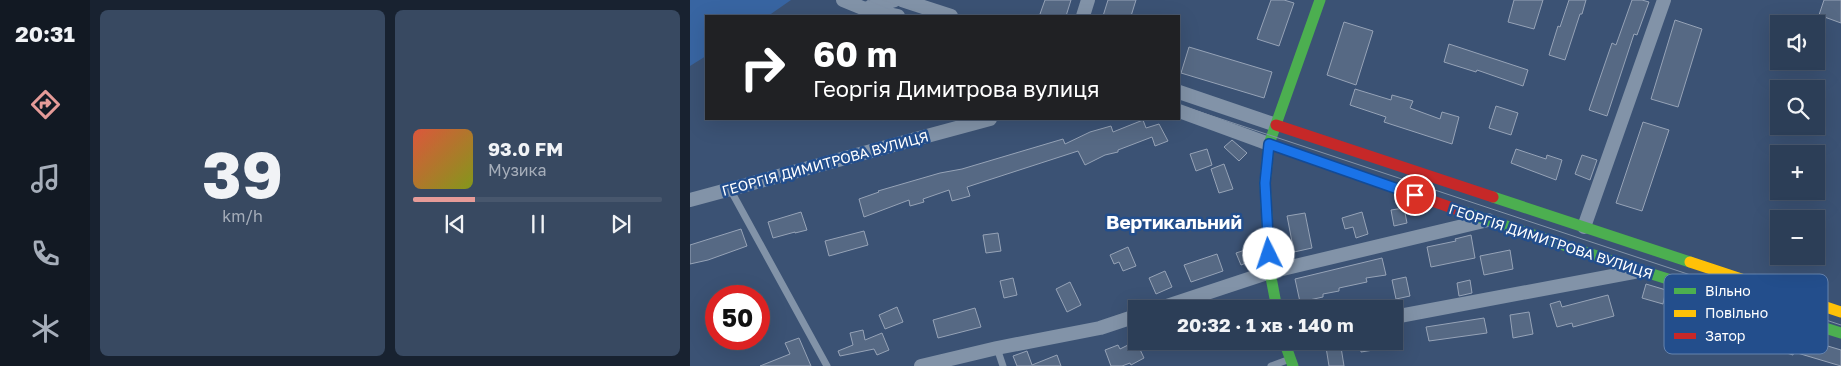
<!DOCTYPE html>
<html lang="uk">
<head>
<meta charset="utf-8">
<style>
  body { margin:0; font-family:"Golos Text",sans-serif; background:#384961; color:#f1f3f6; height:100vh; display:flex; flex-direction:column; font-size:19px; white-space:nowrap }
  * { box-sizing:border-box; margin:0 }
  p { font-size:16px; color:#a6aeba }
  .icon { flex:none; width:28px; height:28px; fill:none; stroke:currentColor; stroke-width:2; stroke-linecap:round; stroke-linejoin:round }
  .map { position:relative; flex:1; overflow:hidden }
  .panel { display:flex; flex-direction:column; gap:10px; padding:10px; background:#182230; width:600px }
  .panel>* { flex:none }
  .top-card { position:absolute; left:15px; top:15px; width:475px; height:105px; border-radius:0px; box-shadow:0 5px 20px #0002,0 0 0 1px #48576d; background:#202124; color:#fff; overflow:hidden }
  .buttons { position:absolute; left:1080px; top:15px; display:grid; gap:10px }
  .buttons a { display:grid; place-items:center; width:55px; height:55px; border-radius:0px; background:#2c3e57; box-shadow:0 5px 20px #0002,0 0 0 1px #48576d; font-size:25px }
  .speed { position:absolute; left:15px; top:285px; display:flex; gap:10px; font-size:25px; font-weight:700; text-align:center }
  .speed>* { display:grid; place-content:center; width:65px; height:65px; border-radius:50%; background:#2c3e57; box-shadow:0 5px 20px #0002,0 0 0 1px #48576d; line-height:1 }
  .speed .limit { border:8px solid #d22; background:#fff; color:#111 }
  .pin { position:absolute; display:grid; place-items:center; width:42px; height:42px; color:#fff; margin:-21px; border:2px solid #fff; border-radius:50%; box-shadow:0 1px 5px #0007 }
  .me { position:absolute; width:55px; margin:-28px; rotate:356deg; stroke-linejoin:round; filter:drop-shadow(0 0 4px #0008) }
  .turn { display:flex; align-items:center; gap:18px; height:105px; padding:0 25px; font-size:22px }
  .turn .icon { width:65px; height:65px; stroke-width:2.5 }
  .turn b { display:block; font-size:35px; line-height:42px }
  .panel .card { flex:1; display:flex; flex-direction:column; justify-content:center; gap:8px; min-width:0; padding:0 18px; border-radius:8px; background:#384961 }
  .panel .dial { align-items:center; gap:0 }
  .dial b { font-size:65px; line-height:1 }
  .song { display:flex; align-items:center; gap:15px }
  .cover { width:60px; height:60px; border-radius:8px; background:linear-gradient(135deg,hsl(10 70% 55%),hsl(70 70% 35%)) }
  .played { height:5px; border-radius:2px; background:linear-gradient(90deg,#e69b98 25%,#48576d 25%) }
  .keys { display:flex; justify-content:space-around; direction:ltr }
  .panel .tiles { flex:1; display:grid; gap:10px; grid-template-columns:repeat(2,1fr) }
  .trip { position:absolute; left:438px; top:300px; width:275px; height:50px; border-radius:0px; background:#2c3e57; box-shadow:0 5px 20px #0002,0 0 0 1px #48576d; font-weight:700; line-height:50px; text-align:center }
  main { display:flex; flex:1; min-height:0 }
  .tabs { display:flex; flex-direction:column; width:90px; justify-content:space-around; align-items:center; background:#121923; color:#a6aeba }
  .tabs .icon { width:35px; height:35px }
  .tabs .on { color:#e69b98 }
  .tabs b { font-size:22px; color:#f1f3f6 }
  .map>svg:first-child { display:block }
  .green { fill:#3865a2 }
  .building { fill:#566984; stroke:#96a3b7 }
  .lines { fill:none; stroke-linecap:round; stroke-linejoin:round }
  .lane { stroke:#8293a8; stroke-width:7 }
  .street { stroke:#8293a8; stroke-width:14 }
  .fast { stroke:#4caf50; stroke-width:11 }
  .slow { stroke:#ffc107; stroke-width:11 }
  .jam { stroke:#c62828; stroke-width:11 }
  .tram { stroke:#8292a7; stroke-width:1 }
  .route-casing { stroke:#114b97; stroke-width:12 }
  .route { stroke:#1a73e8; stroke-width:9 }
  .labels { text-anchor:middle; dominant-baseline:central; stroke-width:5; stroke-linejoin:round; paint-order:stroke }
  .street-label { font-size:14px; fill:#fff; stroke:#234e8c }
  .district-label { font-size:19px; font-weight:bold; fill:#fff; stroke:#234e8c }
  .key { fill:#234e8c; stroke:#6583ae; stroke-width:1 }
  .key-label { font-size:14px; fill:#fff }
</style>
</head>
<body>
<main>
<nav class="tabs">
<b>20:31</b>
<svg class="icon on" aria-label="directions" viewBox="0 0 24 24"><path d="M12 3l9 9-9 9-9-9zM9 14v-3h6M13 9l2 2-2 2"/></svg>
<svg class="icon" aria-label="music" viewBox="0 0 24 24"><path d="M9 18V5l10-2v13"/><circle cx="6" cy="18" r="3"/><circle cx="16" cy="16" r="3"/></svg>
<svg class="icon" aria-label="phone" viewBox="0 0 24 24"><path d="M5 4h4l2 5-3 2q2 4 5 5l2-3 5 2v4C11 20 4 13 5 4z"/></svg>
<svg class="icon" aria-label="climate" viewBox="0 0 24 24"><path d="M12 3v18M4 7l16 10M4 17L20 7"/></svg>
</nav>
<section class="panel">
<div class="tiles">
<div class="card dial"><b>39</b><p>km/h</p></div>
<div class="card">
<div class="song"><i class="cover"></i><div><b>93.0 FM</b><p>Музика</p></div></div>
<div class="played"></div>
<div class="keys"><svg class="icon" aria-label="previous" viewBox="0 0 24 24"><path d="M18 5L8 12l10 7zM5 5v14"/></svg><svg class="icon" aria-label="pause" viewBox="0 0 24 24"><path d="M8 5v14M16 5v14"/></svg><svg class="icon" aria-label="next" viewBox="0 0 24 24"><path d="M6 5l10 7-10 7zM19 5v14"/></svg></div>
</div>
</div>
</section>
<div class="map">
<svg width="1151" height="366" viewBox="0 0 1151 366">
  <rect width="100%" height="100%" fill="#3b5274"/>
  <path class="green" d="M0,0H101L78,16H16V56L0,66Z"/>
  <path class="building" d="M355,0H381L376,16H355L350,14Z
    M418,0H446L441,16H413Z
    M581,0H594L604,3L589,46L567,39Z
    M824,0H853L844,29L818,22Z
    M879,0H896L892,14H890L875,60L859,55L868,26L870,27Z
    M942,0H952L959,2L947,35L944,34L917,116L899,110L922,43L926,45Z
    M1134,0H1151V23L1129,15Z
    M985,20L1012,29L988,107L961,99Z
    M654,22L683,31L666,85L637,75Z
    M759,44L838,70L833,86L787,70L786,72L754,62Z
    M499,47L582,72L574,98L491,73Z
    M665,89L701,100L702,95L723,101L720,108L750,119L752,112L769,117L762,144L694,122L696,117L660,105Z
    M806,106L828,113L821,135L799,128Z
    M453,120L456,128L469,124L478,141L465,146L462,137L428,150V152L415,155L395,165L388,151L277,187L280,196L262,201L259,190L233,199L234,202L220,206L219,200L174,217L169,199L189,192L188,191L250,173L272,169L373,139L375,144L400,132L421,126L423,132Z
    M953,122L979,130L952,211L926,203Z
    M542,140L557,153L549,161L534,147Z
    M517,149L522,165L506,171L500,154Z
    M826,149L856,159L857,155L872,160L866,180L821,163Z
    M892,155L907,160L900,180L885,174Z
    M534,164L543,189L529,193L521,169Z
    M714,208L717,223L704,226L701,210Z
    M111,212L117,230L105,233V232L83,238L78,222Z
    M672,212L678,234L666,238L663,227L655,229L652,218Z
    M615,213L622,248L604,252L597,216Z
    M51,229L57,246L18,260L0,264V245Z
    M174,231L178,245L139,256L135,241Z
    M308,233L311,251L296,253L293,235Z
    M781,235L785,258L741,267L737,247L766,241L765,239Z
    M438,247L446,266L433,271L429,262L424,264L420,255Z
    M561,248L566,259L551,265L546,253Z
    M820,250L823,269L794,275L790,256Z
    M527,254L533,271L501,282L494,265Z
    M692,258L696,275L676,278L677,282L649,288V291L633,294V297L610,302L605,279Z
    M475,271L482,287L466,294L459,278Z
    M716,277L720,296L706,299L702,280Z
    M323,278L327,295L314,298L310,281Z
    M780,280L782,293L769,296L767,283Z
    M380,282L391,305L377,312L366,289Z
    M956,284L976,290L973,304L952,298Z
    M918,295L924,316L883,327L882,323L867,327L860,304L870,301L872,307Z
    M207,307L213,322L195,329L189,315Z
    M285,308L291,327L248,338L243,320Z
    M1028,311L1079,325L1078,328L1151,350V366L1104,352L1103,355L1022,330Z
    M839,312L843,334L823,338L820,315Z
    M794,318L797,333L739,341L736,327Z
    M173,330L175,340L192,333L199,350L187,355L184,349L150,356L148,351L163,345L160,333Z
    M109,338L121,366H70L100,354L95,343Z
    M446,341L454,358L441,365L440,363L432,366H421L415,350L428,345L430,349Z
    M635,341H650L654,366H639Z
    M670,341H702V347L671,352Z
    M337,351L342,365L367,355L371,366H327L323,356Z"/>
  <g class="lines">
    <path class="lane" d="M40,189L137,366
      M307,348L313,366
      M581,366L600,359"/>
    <path class="street" d="M153,0L175,9L208,16
      M212,0L261,16
      M178,8L205,0
      M393,16L398,0
      M489,92L586,125
      M489,111L579,144
      M0,200L300,119
      M894,227L974,0
      M468,309L580,272L798,220
      M704,317L949,271
      M231,366L307,348L410,328L446,316"/>
    <path class="fast" d="M803,197L1000,262
      M771,211L949,270L1151,333
      M587,309L580,272L575,183L579,144L630,0
      M594,341L603,366"/>
    <path class="slow" d="M1000,262L1151,312"/>
    <path class="jam" d="M586,125L803,197
      M579,144L771,211"/>
    <path class="tram" d="M177,0L199,9
      M192,0L243,16
      M489,105L1151,325"/>
  </g>
  <g class="lines">
    <g class="route-casing">
      <path id="route" d="M579,254L575,183L579,144L725,195"/>
    </g>
    <use href="#route" class="route"/>
  </g>
  <g class="labels">
    <g class="street-label">
      <text transform="translate(135 163) rotate(-15)">ГЕОРГІЯ ДИМИТРОВА ВУЛИЦЯ</text>
      <text transform="translate(861 241) rotate(18)">ГЕОРГІЯ ДИМИТРОВА ВУЛИЦЯ</text>
    </g>
    <g class="district-label">
      <text x="484" y="221">Вертикальний</text>
    </g>
  </g>
  <rect x="974" y="274" width="164" height="80" rx="8" class="key"/>
  <rect x="984" y="288" width="22" height="6" fill="#4caf50"/>
  <rect x="984" y="310" width="22" height="7" fill="#ffc107"/>
  <rect x="984" y="333" width="22" height="6" fill="#c62828"/>
  <g class="key-label">
    <text x="1015" y="296">Вільно</text>
    <text x="1015" y="318">Повільно</text>
    <text x="1015" y="341">Затор</text>
  </g>
</svg>
<div class="buttons">
<a><svg class="icon" aria-label="sound" viewBox="0 0 24 24"><path d="M4 9h4l5-4v14l-5-4H4zM17 9q2 3 0 6"/></svg></a>
<a><svg class="icon" aria-label="search" viewBox="0 0 24 24"><circle cx="10" cy="10" r="6"/><path d="M15 15l6 6"/></svg></a>
<a>+</a>
<a>−</a>
</div>
<div class="speed"><div class="limit">50</div></div>
<div class="pin" style="left:725px;top:195px;background:#d93025"><svg class="icon" aria-label="arrive" viewBox="0 0 24 24"><path d="M6 21V4h12l-3 4 3 4H6"/></svg></div>
<svg class="me" style="left:579px;top:254px" viewBox="-20 -20 40 40"><circle r="19" fill="#fff"/><path d="M0-13L10 11 0 6-10 11z" fill="#1a73e8"/></svg>
<div class="trip">20:32 · 1 хв · 140 m</div>
<div class="top-card">
<div class="turn"><svg class="icon" aria-label="right" viewBox="0 0 24 24"><path d="M7 20v-9h11M14 6l5 5-5 5"/></svg><div><b>60 m</b>Георгія Димитрова вулиця</div></div>
</div>
</div>
</main>
</body>
</html>
